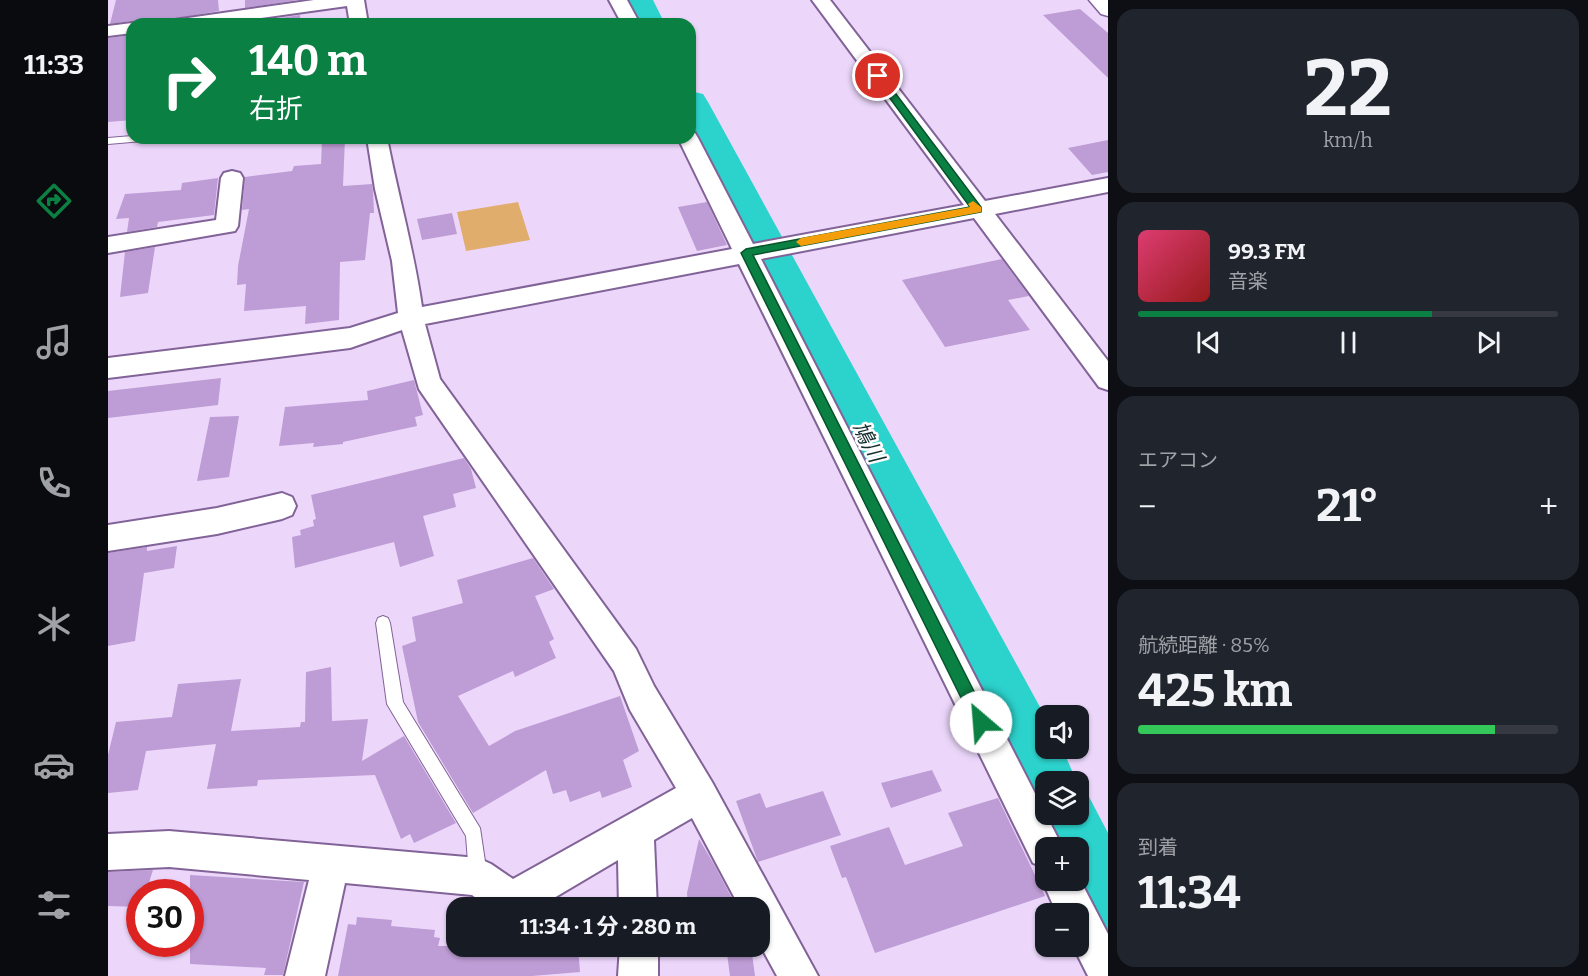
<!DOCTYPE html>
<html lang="ja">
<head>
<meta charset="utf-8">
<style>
  body { margin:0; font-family:Bitter,"Noto Sans JP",serif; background:#20242c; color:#f1f3f6; height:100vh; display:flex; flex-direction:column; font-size:22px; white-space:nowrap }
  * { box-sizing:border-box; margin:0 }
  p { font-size:20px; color:#9ea1a6 }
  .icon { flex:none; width:33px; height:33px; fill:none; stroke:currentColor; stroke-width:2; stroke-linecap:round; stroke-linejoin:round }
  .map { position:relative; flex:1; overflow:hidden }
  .sheet { display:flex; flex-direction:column; gap:9px; padding:9px; background:#0d0f14; width:480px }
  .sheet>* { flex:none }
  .banner { position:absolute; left:18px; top:18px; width:570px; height:126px; border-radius:18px; box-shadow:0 2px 4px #0004; background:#0b8043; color:#fff; overflow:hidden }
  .tools { position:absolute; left:927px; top:705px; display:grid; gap:12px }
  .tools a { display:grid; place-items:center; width:54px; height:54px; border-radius:12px; background:#171b24; box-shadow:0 2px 4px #0004; font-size:30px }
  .speed { position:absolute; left:18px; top:879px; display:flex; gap:12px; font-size:30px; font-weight:700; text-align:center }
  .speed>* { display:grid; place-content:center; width:78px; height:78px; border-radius:50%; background:#171b24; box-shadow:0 2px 4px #0004; line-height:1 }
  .speed .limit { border:9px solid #d22; background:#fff; color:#111 }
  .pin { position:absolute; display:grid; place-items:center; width:51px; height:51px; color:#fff; margin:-26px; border:3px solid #fff; border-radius:50%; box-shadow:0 2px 6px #0007 }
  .me { position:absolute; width:66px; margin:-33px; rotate:333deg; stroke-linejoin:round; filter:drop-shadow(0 0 4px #0008) }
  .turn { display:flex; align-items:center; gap:21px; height:126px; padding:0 24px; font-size:27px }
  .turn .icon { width:78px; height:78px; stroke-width:2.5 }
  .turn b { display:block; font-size:42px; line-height:51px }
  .big { font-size:45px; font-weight:700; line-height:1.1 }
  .sheet .card { flex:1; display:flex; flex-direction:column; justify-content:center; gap:9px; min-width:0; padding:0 21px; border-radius:18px; background:#20242c }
  .sheet .dial { align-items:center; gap:0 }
  .dial b { font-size:78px; line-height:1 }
  .song { display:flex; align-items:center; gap:18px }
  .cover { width:72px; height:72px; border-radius:9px; background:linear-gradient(135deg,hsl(340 70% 55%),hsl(0 70% 35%)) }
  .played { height:6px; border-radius:3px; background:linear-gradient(90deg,#0b8043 70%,#363941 70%) }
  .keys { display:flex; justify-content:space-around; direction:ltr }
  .heat { display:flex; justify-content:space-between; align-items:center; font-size:33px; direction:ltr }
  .charge { height:9px; border-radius:4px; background:linear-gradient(90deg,#34c759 85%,#363941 0) }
  .trip { position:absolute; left:338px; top:897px; width:324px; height:60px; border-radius:18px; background:#171b24; box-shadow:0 2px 4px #0004; font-weight:700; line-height:60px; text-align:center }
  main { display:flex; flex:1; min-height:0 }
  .menu { display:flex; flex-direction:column; width:108px; justify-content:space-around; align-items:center; background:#090b0e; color:#9ea1a6 }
  .menu .icon { width:42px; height:42px }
  .menu .on { color:#0b8043 }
  .menu b { font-size:27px; color:#f1f3f6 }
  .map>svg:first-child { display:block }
  .green { fill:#e1ad6d }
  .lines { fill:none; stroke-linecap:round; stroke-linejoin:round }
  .river { fill:#2cd2cc; fill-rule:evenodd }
  .building { fill:#be9cd5 }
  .service-casing { stroke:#826398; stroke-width:2 }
  .minor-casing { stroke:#826398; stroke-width:4 }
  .tertiary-casing { stroke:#826398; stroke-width:3 }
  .service { fill:#fff; fill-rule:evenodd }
  .minor { fill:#fff; fill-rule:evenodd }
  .tertiary { fill:#fff; fill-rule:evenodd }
  .route { fill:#0b8043; stroke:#07532c; stroke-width:1.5 }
  .slow { fill:#f59e0b }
  .labels { text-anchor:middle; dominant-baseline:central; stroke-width:5; stroke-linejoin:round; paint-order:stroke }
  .water-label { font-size:21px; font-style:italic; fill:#152e2d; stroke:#fff }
</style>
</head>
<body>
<main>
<nav class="menu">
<b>11:33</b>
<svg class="icon on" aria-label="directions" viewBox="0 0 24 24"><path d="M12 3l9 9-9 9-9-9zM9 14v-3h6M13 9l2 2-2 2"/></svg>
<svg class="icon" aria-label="music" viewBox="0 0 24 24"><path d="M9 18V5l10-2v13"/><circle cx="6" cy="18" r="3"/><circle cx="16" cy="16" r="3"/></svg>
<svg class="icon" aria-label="phone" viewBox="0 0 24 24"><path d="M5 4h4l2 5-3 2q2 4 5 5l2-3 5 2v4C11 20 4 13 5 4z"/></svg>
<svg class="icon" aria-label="climate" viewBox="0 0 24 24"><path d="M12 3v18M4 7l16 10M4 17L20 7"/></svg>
<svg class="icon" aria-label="car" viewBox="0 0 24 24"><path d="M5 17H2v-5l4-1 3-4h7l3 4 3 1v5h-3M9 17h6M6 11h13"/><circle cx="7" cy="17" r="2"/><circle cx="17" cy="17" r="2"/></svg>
<svg class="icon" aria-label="filters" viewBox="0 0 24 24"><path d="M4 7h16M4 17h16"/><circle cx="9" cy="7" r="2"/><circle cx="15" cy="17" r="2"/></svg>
</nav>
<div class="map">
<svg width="1000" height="976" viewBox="0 0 1000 976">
  <rect width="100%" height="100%" fill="#ecd7fb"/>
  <path class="green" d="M410,202L422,240L358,251L349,212Z"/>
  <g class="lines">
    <path class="river" d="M513,0H545L557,24H525Z
      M582,91L595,94L600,102L938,718V748H954L969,782H938V814H970V788L978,791L1000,833V935L976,925L954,880H970V848H938L923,814L925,808L916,804L582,137Z"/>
  </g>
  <path class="building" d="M8,0H110L111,11L37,24L24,21L2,24Z
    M137,0H190L137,8Z
    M972,9L1000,33V78L935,15Z
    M192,15L193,24H137V23Z
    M24,35V120L0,122V38Z
    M214,138H237L235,186L264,184L265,191L266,213H262L257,260L232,262L231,320L197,324L198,306L136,311L138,284L129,285L130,266L141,209L134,210L137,177L184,171L186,166L213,164Z
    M1000,140V172L984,175L960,148Z
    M110,178L106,215L50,222L49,227L19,232L21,218L8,219L17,194L73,190L74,183Z
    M599,202L619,245L589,251L570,207Z
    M344,213L349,234L314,240L309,219Z
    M47,247L40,293L12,297L17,252Z
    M894,259L921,296L900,300L922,330L837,347L794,280Z
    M113,378L110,405L0,418V391Z
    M306,380L315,415L307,417L309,426L235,442V444L205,447L206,443L171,446L177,407L260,400L259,391Z
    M131,416L121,477L89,481L102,417Z
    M356,458L363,469L368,488L345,494L348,507L315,516L326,556L292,567L286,542L187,568L184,537L193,535L192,530L206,526L205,520L208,519L203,495Z
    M69,546L66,568L36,573L27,641L0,646V553L39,547V551Z
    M425,558L446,589L427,596L446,639L441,642L448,658L407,677L405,671L350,696L381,746L407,731L512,696L531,751L515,760L524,787L494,798L492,791L462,802L458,790L445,794L438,770L365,813L310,722L294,646L308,641L304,617L355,603L349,580Z
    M223,667L224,721L260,719L254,761L296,736L348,823L306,843L302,834L293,839L267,775L150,780L149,786L99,789L108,744L38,751L30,790L0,793V755L8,722L64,717L70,684L133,679L123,731L192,727L193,722H197L198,672Z
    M824,770L834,791L783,808L773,783Z
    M715,791L733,835L650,862L628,801L652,793L658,808Z
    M890,798L937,896L767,953L738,877L734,878L722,846L781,827L797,865L855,846L840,813Z
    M591,839L607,866L629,908H580L579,893Z
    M45,870L38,892H32V907L0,906V872Z
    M82,875L196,882L175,975H156L158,968L82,964Z
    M249,917L284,920L283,926L327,930L326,937L332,938L330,946H470L472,972L424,976H230L240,924L248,925Z
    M618,946H643L647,976H622Z"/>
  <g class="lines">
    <g class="service-casing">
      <path id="service" d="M24,136V138H40L35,141L0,144V138Z
        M275,616L280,618L282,623L295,702L372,828L379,875L376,881L370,884L364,881L361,875L358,836L279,704L268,623L270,618Z"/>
    </g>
    <g class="minor-casing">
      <path id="minor" d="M206,0H256L260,24H242L239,6L111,24H64L67,20L73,19Z
        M501,0H519L532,24H514Z
        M704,0H722L877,201L1000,178V192L887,214L1000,361V390L991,387L866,218L653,259L955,848H938V868L925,863L631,264L317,324L332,379L528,649L546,686L604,782L710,976H669L651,943V908H632L584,818L546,840L549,908H511L510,860L429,908H381L364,895L237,883L217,976H177L201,880L61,867L0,870V834L61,831L370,858L383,864L405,879L568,788L522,710L506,671L311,389L294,330L242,348L0,378V358L242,328L290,313L284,261L267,189L259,138H279C290,195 306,250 314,307L624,249L570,138H582V132L587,133L590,138L645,244L856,205Z
        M24,23L30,24H24V33L0,36V26Z
        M124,171L132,173L135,178L130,226L127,231L0,253V237L108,220L113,178L116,173Z
        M174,493L184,497L188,506L184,515L174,519L109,534L0,551V525L109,508Z
        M938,872V880H970V876L1000,934V976H980L965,946H970V914H949L934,880Z
        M512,946H550V976H510Z"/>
    </g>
    <g class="tertiary-casing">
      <path id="tertiary" d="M981,0H1000V16L993,14Z"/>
    </g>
    <use href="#service" class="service"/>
    <use href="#minor" class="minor"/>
    <use href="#tertiary" class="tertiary"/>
  </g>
  <path class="route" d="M767,74H773L873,207V212L645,255L879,717L882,722L879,728L873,730L868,728L633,253L638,249L862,207L767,78Z"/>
  <path class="slow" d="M865,201L873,207V212L693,246L688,242L693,238L862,207L860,204Z"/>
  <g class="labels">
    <g class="water-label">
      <text transform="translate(760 442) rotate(62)">鳩川</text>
    </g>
  </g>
</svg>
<div class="tools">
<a><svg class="icon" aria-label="sound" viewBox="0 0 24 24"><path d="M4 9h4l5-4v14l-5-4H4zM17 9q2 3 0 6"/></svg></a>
<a><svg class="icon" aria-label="layers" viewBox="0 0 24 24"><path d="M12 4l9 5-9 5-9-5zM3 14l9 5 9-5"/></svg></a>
<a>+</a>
<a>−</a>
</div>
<div class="speed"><div class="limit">30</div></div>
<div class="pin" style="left:770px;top:76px;background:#d93025"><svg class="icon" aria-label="arrive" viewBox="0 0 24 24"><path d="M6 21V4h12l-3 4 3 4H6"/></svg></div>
<svg class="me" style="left:873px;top:722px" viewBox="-20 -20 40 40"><circle r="19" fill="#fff"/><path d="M0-13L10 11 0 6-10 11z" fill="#0b8043"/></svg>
<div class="trip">11:34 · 1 分 · 280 m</div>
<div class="banner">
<div class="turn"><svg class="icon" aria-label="right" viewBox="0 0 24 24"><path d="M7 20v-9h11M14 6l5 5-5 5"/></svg><div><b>140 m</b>右折</div></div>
</div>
</div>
<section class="sheet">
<div class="card dial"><b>22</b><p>km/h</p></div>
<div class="card">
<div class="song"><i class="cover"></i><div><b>99.3 FM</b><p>音楽</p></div></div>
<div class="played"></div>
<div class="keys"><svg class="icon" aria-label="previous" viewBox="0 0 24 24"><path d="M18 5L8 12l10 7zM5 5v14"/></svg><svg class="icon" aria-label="pause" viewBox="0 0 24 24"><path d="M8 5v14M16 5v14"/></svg><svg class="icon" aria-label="next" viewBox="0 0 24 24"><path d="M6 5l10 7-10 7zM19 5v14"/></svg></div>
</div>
<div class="card"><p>エアコン</p>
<div class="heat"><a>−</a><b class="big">21°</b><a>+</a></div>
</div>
<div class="card"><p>航続距離 · 85%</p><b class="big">425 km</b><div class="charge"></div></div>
<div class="card"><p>到着</p><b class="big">11:34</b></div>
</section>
</main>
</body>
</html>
